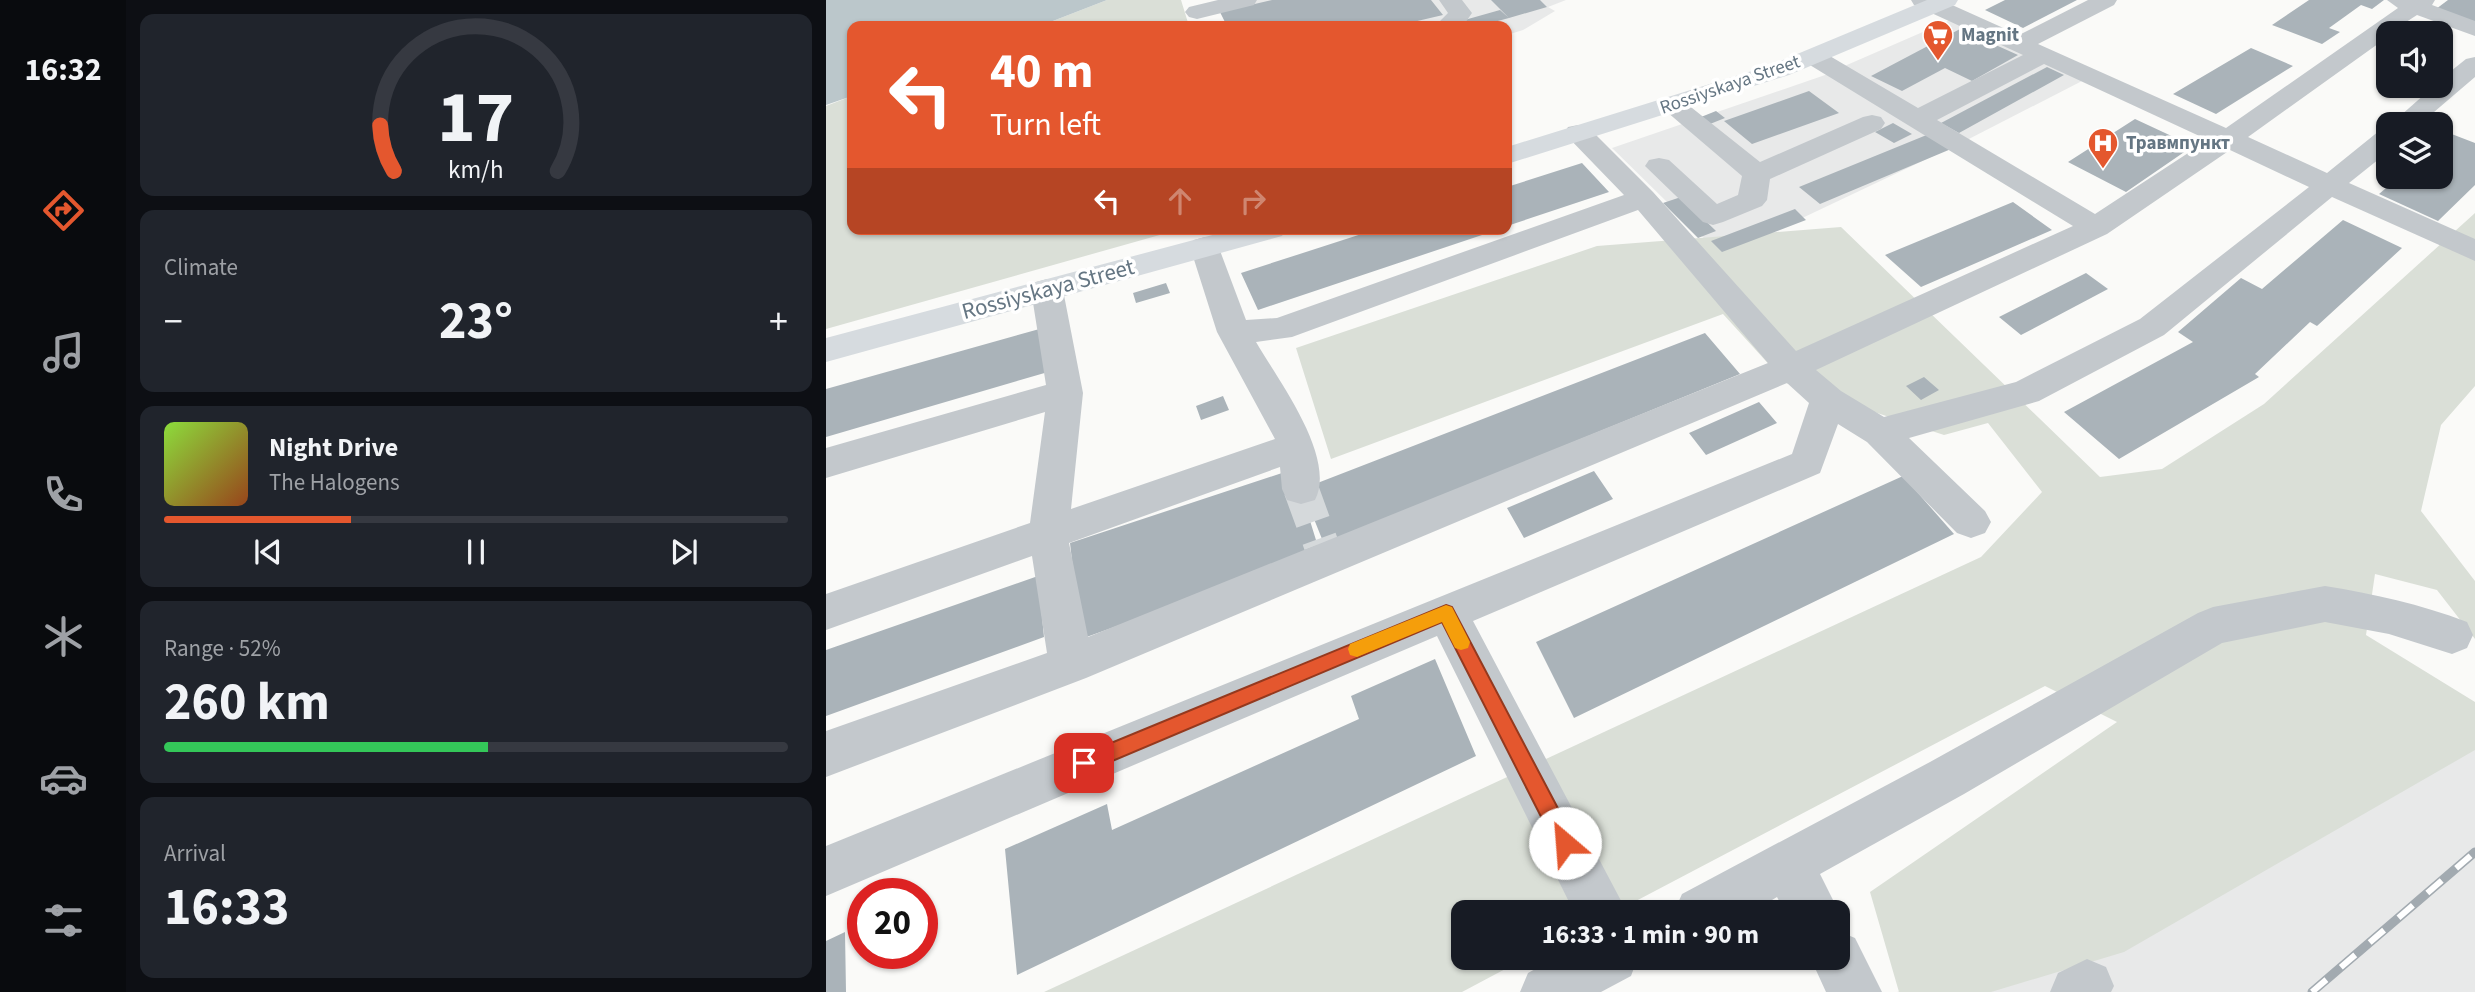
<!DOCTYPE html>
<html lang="en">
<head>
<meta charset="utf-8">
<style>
  body { margin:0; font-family:"Source Sans 3",sans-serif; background:#20242c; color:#f1f3f6; height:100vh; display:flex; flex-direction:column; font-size:26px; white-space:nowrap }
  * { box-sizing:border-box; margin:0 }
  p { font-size:23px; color:#9ea1a6 }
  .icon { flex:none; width:38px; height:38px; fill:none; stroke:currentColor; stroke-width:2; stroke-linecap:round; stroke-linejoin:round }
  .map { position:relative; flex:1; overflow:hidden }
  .drawer { display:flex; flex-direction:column; gap:14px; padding:14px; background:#0d0f14; width:700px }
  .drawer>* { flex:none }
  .banner { position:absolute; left:21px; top:21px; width:665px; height:214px; border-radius:14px; box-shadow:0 2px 5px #0004; background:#e4572e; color:#fff; overflow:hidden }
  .buttons { position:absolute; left:1550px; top:21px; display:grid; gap:14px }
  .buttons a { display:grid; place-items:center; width:77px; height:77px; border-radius:14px; background:#171b24; box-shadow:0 2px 5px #0004; font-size:35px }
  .speed { position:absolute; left:21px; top:878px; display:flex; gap:14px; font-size:35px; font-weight:700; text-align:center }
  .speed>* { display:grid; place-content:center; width:91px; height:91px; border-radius:50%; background:#171b24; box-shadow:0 2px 5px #0004; line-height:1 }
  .speed .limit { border:10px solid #d22; background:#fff; color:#111 }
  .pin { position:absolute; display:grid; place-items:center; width:60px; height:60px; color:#fff; margin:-30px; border-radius:14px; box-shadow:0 4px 10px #0006 }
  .me { position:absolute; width:77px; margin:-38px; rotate:333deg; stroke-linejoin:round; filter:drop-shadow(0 0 5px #0008) }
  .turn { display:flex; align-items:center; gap:24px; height:147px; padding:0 28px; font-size:32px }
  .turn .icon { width:91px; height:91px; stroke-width:2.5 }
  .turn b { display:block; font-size:49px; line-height:60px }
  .lanes { display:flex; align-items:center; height:66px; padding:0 28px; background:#0003; justify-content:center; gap:35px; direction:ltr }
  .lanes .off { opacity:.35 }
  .big { font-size:52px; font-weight:700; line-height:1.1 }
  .drawer .tile { flex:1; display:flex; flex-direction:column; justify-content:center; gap:10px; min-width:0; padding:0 24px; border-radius:14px; background:#20242c }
  .drawer .dial { align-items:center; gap:0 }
  .dial svg { height:182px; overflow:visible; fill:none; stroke:#363941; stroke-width:7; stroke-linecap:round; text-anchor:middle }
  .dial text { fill:#f1f3f6; stroke:none }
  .song { display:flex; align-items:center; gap:21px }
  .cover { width:84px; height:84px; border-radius:10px; background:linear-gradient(135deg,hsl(90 70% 55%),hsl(20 70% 35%)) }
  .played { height:7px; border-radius:4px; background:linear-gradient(90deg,#e4572e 30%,#363941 30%) }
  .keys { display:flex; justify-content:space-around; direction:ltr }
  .heat { display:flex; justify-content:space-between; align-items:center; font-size:38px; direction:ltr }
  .charge { height:10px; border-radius:5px; background:linear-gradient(90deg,#34c759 52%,#363941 0) }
  .trip { position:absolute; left:625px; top:900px; width:399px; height:70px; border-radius:14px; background:#171b24; box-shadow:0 2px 5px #0004; font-weight:700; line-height:70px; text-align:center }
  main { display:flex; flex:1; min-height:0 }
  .tab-bar { display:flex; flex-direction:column; width:126px; justify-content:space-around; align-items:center; background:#090b0e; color:#9ea1a6 }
  .tab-bar .icon { width:49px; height:49px }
  .tab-bar .on { color:#e4572e }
  .tab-bar b { font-size:32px; color:#f1f3f6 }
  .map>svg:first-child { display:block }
  .built { fill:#e8e9e9 }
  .green { fill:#dadfd7 }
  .water { fill:#bbc7cb }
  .building { fill:#aab3b9 }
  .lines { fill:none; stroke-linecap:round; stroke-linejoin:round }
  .minor-tunnel { stroke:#d5d9db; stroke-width:35; stroke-dasharray:35 18; stroke-linecap:butt }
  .minor { fill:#c3c8cc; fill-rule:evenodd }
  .major { fill:#d6dbdf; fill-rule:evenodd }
  .rail-casing { stroke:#a2aab0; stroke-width:9 }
  .rail { stroke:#fff; stroke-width:6; stroke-dasharray:19; stroke-linecap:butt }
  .route { fill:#e4572e; stroke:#94391e; stroke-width:2 }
  .slow { fill:#f59e0b }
  .labels { text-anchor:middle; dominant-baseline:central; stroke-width:7; stroke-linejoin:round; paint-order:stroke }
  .far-poi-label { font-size:19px; font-weight:bold; fill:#657683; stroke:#fff; text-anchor:start }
  .far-street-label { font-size:19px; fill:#657683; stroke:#fff }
  .street-label { font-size:23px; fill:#657683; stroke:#fff }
</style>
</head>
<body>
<main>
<nav class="tab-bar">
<b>16:32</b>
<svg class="icon on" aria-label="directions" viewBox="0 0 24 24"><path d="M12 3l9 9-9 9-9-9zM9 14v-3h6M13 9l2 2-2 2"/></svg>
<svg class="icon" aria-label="music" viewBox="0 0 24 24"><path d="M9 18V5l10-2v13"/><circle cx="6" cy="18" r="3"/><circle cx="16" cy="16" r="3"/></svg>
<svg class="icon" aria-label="phone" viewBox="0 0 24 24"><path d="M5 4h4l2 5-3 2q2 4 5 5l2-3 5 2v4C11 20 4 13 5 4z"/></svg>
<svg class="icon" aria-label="climate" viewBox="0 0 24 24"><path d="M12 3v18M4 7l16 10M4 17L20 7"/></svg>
<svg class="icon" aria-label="car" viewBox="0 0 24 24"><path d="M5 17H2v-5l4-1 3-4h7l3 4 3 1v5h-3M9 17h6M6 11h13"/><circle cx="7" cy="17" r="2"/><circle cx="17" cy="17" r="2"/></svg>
<svg class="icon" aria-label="filters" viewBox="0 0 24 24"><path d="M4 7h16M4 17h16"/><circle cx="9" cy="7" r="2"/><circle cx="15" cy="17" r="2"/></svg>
</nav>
<section class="drawer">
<div class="tile dial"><svg viewBox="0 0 100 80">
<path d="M14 69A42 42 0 1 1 86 69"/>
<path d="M14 69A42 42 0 0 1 8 49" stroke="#e4572e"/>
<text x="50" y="56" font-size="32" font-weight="700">17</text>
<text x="50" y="72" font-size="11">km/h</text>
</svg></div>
<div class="tile"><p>Climate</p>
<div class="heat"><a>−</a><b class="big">23°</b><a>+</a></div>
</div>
<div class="tile">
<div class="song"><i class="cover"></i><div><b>Night Drive</b><p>The Halogens</p></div></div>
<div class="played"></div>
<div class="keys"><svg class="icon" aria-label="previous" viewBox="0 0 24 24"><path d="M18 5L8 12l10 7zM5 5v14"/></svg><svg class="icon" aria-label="pause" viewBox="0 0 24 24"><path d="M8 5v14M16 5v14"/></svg><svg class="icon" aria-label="next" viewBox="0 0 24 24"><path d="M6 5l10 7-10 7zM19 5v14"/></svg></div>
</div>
<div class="tile"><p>Range · 52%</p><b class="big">260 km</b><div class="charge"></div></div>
<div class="tile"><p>Arrival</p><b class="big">16:33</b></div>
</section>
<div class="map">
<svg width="1649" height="992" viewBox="0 0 1649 992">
  <rect width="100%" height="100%" fill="#fafaf8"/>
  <path class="built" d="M395,0H740L722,7L729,11L697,30L681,35V26H401L394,12Z
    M1129,18L1256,81L1137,142L1014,68Z
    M1002,74L1124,148L896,256L786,148Z
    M1649,723V992H1071L1429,849Z"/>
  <path class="green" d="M281,0H355L363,26H214Z
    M26,96V229H355L0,329V106Z
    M1649,213V386L1615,425L1595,511L1649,581V639L1611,590L1549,574L1540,635L1649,702V750L1298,952L1165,992H1073L1044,892L1291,722L1219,686L789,912H637V957H702L636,992H218L1155,557L1216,492L1162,423L1118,435L960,383L897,314L505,459L470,348L771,246L1015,227L1274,477L1336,469L1438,404Z"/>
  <path class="water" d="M0,0H281L214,26H26V96L0,105Z"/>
  <path class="building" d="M446,0H605L617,15L570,26H401L394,12Z
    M665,0H714L721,7L683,18Z
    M1179,0H1251L1197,28L1159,10Z
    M1483,0H1558L1546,9L1535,5L1503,28L1514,32L1496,44L1446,25Z
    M1622,0H1649V23L1610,9Z
    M674,10L683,18L653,26H641L635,21Z
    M1134,29L1192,55L1146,81L1119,68L1076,91L1045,76Z
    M1425,48L1467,66L1390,114L1347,94Z
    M1221,67L1238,75L1133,133L1115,123Z
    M983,91L1013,113L926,144L898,121Z
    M890,111L899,118L884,124L875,117Z
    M1309,119L1367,146L1300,192L1242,162Z
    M1067,123L1086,134L1068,143L1049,132Z
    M1623,133L1649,143V185L1612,221L1553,194L1573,177H1615V140Z
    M1103,134L1125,149L994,204L973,187Z
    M756,163L783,192L681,226V187Z
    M855,197L890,231L872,238L837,203Z
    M1187,202L1226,230L1095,287L1059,255Z
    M969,209L980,220L896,252L885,241Z
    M1517,220L1576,248L1491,326L1484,322L1429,374L1433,377L1293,459L1238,412L1367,342L1352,332L1415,278L1436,289Z
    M551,229L671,230L432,310L415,273Z
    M1260,273L1282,289L1195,335L1173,317Z
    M340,283L344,293L310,303L307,293Z
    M217,328L222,372L0,437V389Z
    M879,333L914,374L498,544L476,489Z
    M1098,377L1113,390L1095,400L1080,386Z
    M397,396L403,410L375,420L370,406Z
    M933,402L951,423L880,455L863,433Z
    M468,469L494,553L255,639L244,543Z
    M768,471L787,499L698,538L681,508Z
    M1077,476L1128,534L748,718L710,642Z
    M212,576L218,637L0,716V650Z
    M609,659L650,756L191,975L179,849L281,804L286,830L533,719L525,696Z
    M19,932L20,992H0V941Z"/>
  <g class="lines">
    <path class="minor-tunnel" d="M475,489L495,544"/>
    <path class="minor" d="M392,0H431L428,5L371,19L363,17L359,12L363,7Z
      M613,0H636L646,13L637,26H609L622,13Z
      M1085,0H1115L1193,35L1262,0H1291L1288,5L1212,44L1400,128L1572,8L1561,0H1609L1606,5L1649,21V36L1591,15L1563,33V36L1422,137L1501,173L1553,131L1563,129V151L1523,183L1649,239V261L1506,197L1338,335L1213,401L1083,438L1159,511L1165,522L1159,533L1145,538L1131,533L1041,442L1012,424L994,473L647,621L801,912H748L611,636L0,896V846L966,454L983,403L961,383L260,678L0,777V731L221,653L206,556L0,630V594L204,523L219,412L0,478V448L220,385L205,290L210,282L221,279L232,282L237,290L257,393L245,509L449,439L391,332L364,247L368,240L379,237L390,240L420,320L451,318L798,195L738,133L742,127L752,125L762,127L827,192L970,351L1247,226L979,62L976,57L979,52L988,50L997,52L1092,108L1197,55L1088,5ZM1218,64L1382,140L1269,214L1111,120ZM1404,150L1483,187L1314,319L1190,382L1058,417L1015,391L990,370L1281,234ZM812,210L942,363L262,637L243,543L454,467L456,489L461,500L475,504L489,500C511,457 452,380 430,342L466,337Z
      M1649,57V77L1594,124H1565L1608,86H1615V79L1640,59Z
      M847,98L856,100L934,162L1037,117L1046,115L1055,117L1059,123L1055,129L944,179L941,200L936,206L897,222L887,225L877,222L819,166L823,160L833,158L843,160L891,204L912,195L916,176L834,106L838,100Z
      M1499,586C1548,594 1594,604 1641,622L1647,635L1641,648L1626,654L1563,634L1499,622L1396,643L1138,794L994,874L1013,912L1012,915V912H959L951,897L926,912H848L856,894L1104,762L1372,613L1387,607Z
      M1012,931L1029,938L1056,992H1000L984,957H1012Z
      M731,957H812L805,976L775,992H694L702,973Z
      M1261,959L1280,967L1288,986L1285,992H1224L1232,973Z"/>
    <path class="major" d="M1101,0H1132L1129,5L963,75L681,164V147L945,65Z
      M409,229H460L456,236L0,362V338Z"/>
    <g class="rail-casing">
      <path id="rail" d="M1486,992L1649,852"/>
    </g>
    <use href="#rail" class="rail"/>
  </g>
  <path class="route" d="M620,605L626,607L746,835L749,843L746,850L739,853L732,850L616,622L265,770L258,773L251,770L249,763L251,757Z"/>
  <path class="slow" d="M620,605L626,607L644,642L642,648L635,650L629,648L616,622L531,657L524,655L522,649L524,644Z"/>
  <defs>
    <g id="supermarket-pin" transform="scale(1.575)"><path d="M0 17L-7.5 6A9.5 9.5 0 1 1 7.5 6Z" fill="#e4572e" stroke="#fff"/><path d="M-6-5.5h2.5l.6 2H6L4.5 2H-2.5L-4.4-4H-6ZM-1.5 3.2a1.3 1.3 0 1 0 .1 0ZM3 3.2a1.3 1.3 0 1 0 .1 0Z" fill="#fff"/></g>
    <g id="hospital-pin" transform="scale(1.575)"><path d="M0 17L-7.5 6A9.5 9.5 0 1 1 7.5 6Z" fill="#e4572e" stroke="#fff"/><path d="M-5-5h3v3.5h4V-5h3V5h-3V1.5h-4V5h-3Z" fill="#fff"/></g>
  </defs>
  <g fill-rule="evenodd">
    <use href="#supermarket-pin" x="1112" y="35"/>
    <use href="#hospital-pin" x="1277" y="143"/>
  </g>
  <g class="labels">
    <g class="far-poi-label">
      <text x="1135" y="35">Magnit</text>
      <text x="1300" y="143">Травмпункт</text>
    </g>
    <g class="far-street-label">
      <text transform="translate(904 85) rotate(-19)">Rossiyskaya Street</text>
    </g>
    <g class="street-label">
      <text transform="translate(222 289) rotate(-15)">Rossiyskaya Street</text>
    </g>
  </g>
</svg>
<div class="buttons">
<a><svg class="icon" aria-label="sound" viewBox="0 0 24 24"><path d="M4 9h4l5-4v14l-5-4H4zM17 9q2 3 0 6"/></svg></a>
<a><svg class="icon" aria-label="layers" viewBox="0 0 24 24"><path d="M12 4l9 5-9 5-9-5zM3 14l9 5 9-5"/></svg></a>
</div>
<div class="speed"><div class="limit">20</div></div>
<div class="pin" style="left:258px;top:763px;background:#d93025"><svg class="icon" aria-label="arrive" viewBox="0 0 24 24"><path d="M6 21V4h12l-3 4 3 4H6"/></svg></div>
<svg class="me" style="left:739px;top:843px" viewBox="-20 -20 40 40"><circle r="19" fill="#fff"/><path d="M0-13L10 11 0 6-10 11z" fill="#e4572e"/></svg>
<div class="trip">16:33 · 1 min · 90 m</div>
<div class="banner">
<div class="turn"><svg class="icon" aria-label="left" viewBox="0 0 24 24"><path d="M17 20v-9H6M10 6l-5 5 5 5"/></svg><div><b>40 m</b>Turn left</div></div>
<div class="lanes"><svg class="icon" aria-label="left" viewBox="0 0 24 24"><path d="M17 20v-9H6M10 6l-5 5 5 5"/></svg><svg class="icon off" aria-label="ahead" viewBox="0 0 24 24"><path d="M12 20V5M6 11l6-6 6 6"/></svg><svg class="icon off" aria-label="right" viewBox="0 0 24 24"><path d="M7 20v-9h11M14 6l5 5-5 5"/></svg></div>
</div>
</div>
</main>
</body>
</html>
